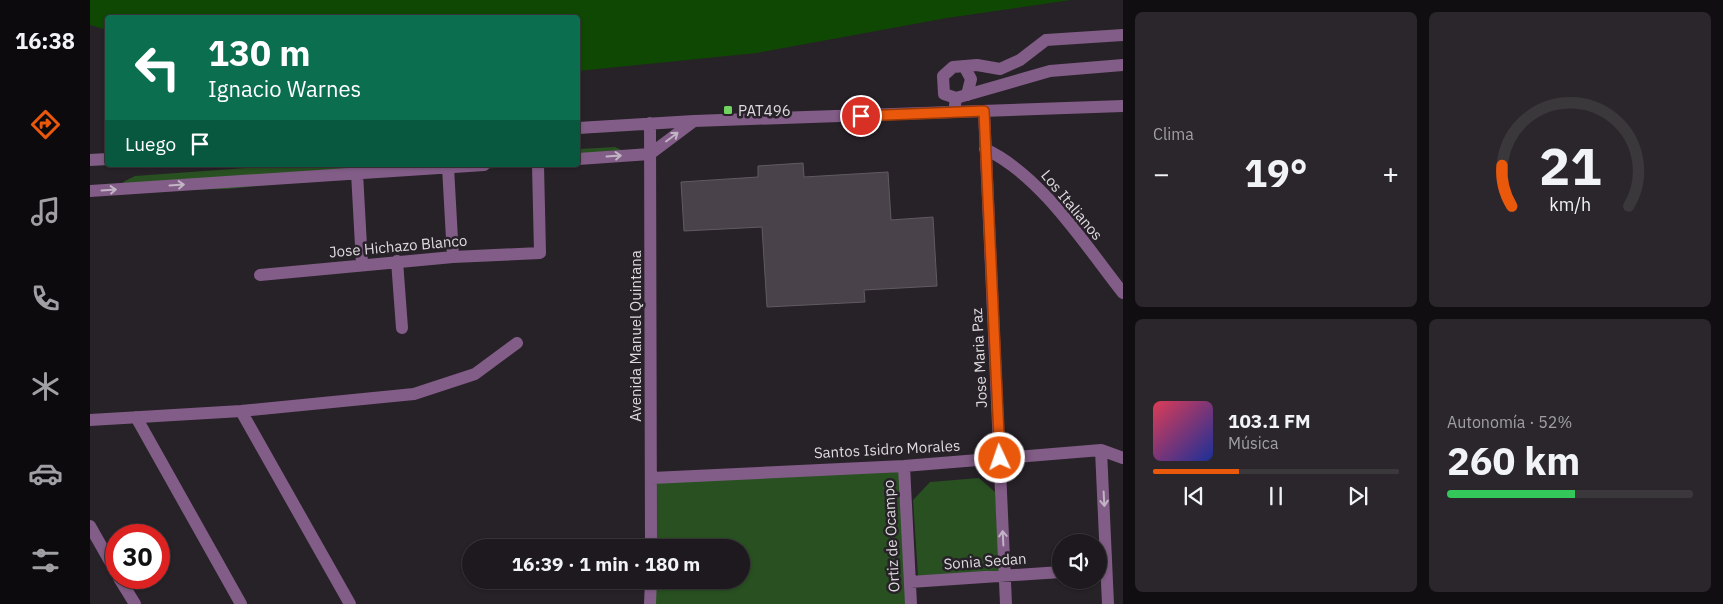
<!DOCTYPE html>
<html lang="es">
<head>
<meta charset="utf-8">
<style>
  body { margin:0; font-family:"IBM Plex Sans",sans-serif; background:#2a262b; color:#f1f3f6; height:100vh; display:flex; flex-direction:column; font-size:19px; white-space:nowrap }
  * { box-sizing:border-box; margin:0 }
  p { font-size:16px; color:#a0a0a4 }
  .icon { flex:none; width:28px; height:28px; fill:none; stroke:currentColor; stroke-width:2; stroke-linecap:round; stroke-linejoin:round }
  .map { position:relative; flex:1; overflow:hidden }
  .panel { display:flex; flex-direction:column; gap:12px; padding:12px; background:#100e10; width:600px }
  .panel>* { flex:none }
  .top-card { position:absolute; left:15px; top:15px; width:475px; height:152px; border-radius:5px; box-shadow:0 1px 4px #0004,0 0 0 1px #3b383c; background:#0b6e4f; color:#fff; overflow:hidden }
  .controls { position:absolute; left:962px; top:534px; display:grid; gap:10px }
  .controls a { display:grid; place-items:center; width:55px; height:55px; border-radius:50%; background:#1d191e; box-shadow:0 1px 4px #0004,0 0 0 1px #3b383c; font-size:25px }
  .speed { position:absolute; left:15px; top:524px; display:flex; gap:10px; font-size:25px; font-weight:700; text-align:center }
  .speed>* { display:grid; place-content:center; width:65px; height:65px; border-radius:50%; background:#1d191e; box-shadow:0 1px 4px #0004,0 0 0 1px #3b383c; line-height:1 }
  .speed .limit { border:8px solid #d22; background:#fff; color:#111 }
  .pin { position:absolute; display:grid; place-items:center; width:42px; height:42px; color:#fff; margin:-21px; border:2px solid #fff; border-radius:50%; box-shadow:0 1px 5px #0007 }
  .me { position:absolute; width:55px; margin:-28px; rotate:357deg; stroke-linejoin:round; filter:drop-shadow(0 0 4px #0008) }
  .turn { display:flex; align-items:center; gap:18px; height:105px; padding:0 20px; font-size:22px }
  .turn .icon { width:65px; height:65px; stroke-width:2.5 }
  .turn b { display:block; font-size:35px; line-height:42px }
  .then { display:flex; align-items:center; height:48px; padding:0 20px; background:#0003; gap:10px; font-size:19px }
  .big { font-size:38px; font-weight:800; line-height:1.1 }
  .panel .card { flex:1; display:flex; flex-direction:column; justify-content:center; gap:8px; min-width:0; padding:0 18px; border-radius:8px; background:#2a262b }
  .panel .dial { align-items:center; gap:0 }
  .dial svg { height:130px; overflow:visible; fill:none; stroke:#3b383c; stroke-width:7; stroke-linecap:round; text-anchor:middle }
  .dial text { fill:#f1f3f6; stroke:none }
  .song { display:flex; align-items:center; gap:15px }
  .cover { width:60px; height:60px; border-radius:8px; background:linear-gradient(135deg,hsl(350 70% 55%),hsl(230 70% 35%)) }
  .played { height:5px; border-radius:2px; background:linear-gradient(90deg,#ea580c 35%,#3b383c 35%) }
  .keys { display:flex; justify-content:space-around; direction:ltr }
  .heat { display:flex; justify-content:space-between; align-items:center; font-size:28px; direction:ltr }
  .charge { height:8px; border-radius:4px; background:linear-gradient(90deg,#34c759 52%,#3b383c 0) }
  .panel .tiles { flex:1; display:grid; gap:12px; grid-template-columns:repeat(2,1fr) }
  .trip { position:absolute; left:372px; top:539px; width:288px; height:50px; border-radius:25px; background:#1d191e; box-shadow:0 1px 4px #0004,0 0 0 1px #3b383c; font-weight:800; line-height:50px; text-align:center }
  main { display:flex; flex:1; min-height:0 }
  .tabs { display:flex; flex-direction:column; width:90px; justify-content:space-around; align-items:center; background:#0c0a0c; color:#a0a0a4 }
  .tabs .icon { width:35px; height:35px }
  .tabs .selected { color:#ea580c }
  .tabs b { font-size:22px; color:#f1f3f6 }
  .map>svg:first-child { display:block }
  .green { fill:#285021 }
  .water { fill:#0f4802 }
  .building { fill:#49424a; stroke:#615a62 }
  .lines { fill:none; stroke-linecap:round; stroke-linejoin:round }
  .minor { stroke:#825d87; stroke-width:12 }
  .oneway { stroke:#c2b4c5 }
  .route-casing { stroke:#983908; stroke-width:12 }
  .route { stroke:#ea580c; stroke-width:9 }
  .poi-dot { fill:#70d35f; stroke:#272128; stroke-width:2 }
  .labels { text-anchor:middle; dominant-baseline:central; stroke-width:5; stroke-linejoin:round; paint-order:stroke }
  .poi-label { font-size:15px; fill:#dedadf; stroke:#272128; text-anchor:start }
  .street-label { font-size:15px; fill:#dedadf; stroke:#272128 }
</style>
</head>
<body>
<main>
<nav class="tabs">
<b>16:38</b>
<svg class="icon selected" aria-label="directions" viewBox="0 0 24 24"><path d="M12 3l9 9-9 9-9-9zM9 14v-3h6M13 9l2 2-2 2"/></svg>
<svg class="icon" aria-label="music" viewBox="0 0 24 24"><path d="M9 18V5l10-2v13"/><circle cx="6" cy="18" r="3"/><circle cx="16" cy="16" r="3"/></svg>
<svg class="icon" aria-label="phone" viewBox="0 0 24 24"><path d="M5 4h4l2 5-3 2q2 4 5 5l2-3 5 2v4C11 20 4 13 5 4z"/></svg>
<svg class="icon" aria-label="climate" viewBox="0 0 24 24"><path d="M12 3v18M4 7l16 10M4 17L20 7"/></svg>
<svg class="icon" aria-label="car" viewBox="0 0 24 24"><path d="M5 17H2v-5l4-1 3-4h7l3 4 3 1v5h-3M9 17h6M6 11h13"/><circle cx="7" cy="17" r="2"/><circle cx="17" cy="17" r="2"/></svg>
<svg class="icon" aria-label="filters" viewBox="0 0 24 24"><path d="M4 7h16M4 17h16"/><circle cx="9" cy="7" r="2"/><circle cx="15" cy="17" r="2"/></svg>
</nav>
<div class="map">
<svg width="1033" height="604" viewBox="0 0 1033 604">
  <rect width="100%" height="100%" fill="#272128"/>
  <path class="green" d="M525,147L538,153L488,162V149Z
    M196,165H454L246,178L138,189L37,191L33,182L45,176Z
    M814,466L821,604H560L561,580H651V548L561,547L562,478Z
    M889,478L905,492L910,571L828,576L823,500L840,482Z"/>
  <path class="water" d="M0,0H981L857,18L667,53L488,71V18H18L17,30L0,25Z"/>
  <path class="building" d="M713,163L714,177L798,172L801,220L843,217L847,286L774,290L775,302L677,307L672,227L594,231L591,182L668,177V166Z"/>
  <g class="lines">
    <path class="minor" d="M874,66L881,79L877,95
      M866,98L854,94L853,76L863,67L887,65L910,69L930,60L956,40L1033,35
      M865,105L866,98L960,71L1033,65
      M894,111L916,604
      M560,123L561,548
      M488,128L604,121L1033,106
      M895,149C951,175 995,245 1033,293
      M488,159L560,154L604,121
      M0,160L18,159
      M358,167L363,257
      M267,173L272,264
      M0,191L394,165
      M307,261L312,328
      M170,275L363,257L450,253L448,165
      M151,411L260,604
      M46,417L151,604
      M0,420L151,411L324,394L385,374L427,343
      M1011,450L1018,604
      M814,466L821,604
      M562,478L814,466L1011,450L1033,458
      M0,526L26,572
      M29,578L45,604
      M820,582L971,572
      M560,604L561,580"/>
  </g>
  <defs><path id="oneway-shaft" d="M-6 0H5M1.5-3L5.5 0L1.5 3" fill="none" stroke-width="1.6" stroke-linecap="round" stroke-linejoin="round" transform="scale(1.25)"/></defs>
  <g class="oneway">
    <use href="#oneway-shaft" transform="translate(582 137) rotate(-37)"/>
    <use href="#oneway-shaft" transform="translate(524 156) rotate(-4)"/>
    <use href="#oneway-shaft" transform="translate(87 185) rotate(-4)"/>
    <use href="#oneway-shaft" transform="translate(19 190) rotate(-4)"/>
    <use href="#oneway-shaft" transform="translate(1014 499) rotate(87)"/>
    <use href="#oneway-shaft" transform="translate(913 538) rotate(-93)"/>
  </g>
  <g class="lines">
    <g class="route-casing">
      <path id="route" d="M771,116L894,111L910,458"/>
    </g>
    <use href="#route" class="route"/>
  </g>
  <rect class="poi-dot" x="633" y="105" width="10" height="10" rx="2.5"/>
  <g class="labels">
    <g class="poi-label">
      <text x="648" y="110">PAT496</text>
    </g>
    <g class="street-label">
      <text transform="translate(982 205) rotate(50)">Los Italianos</text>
      <text transform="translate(308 246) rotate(-5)">Jose Hichazo Blanco</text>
      <text transform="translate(545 336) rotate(-90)">Avenida Manuel Quintana</text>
      <text transform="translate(889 358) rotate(-93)">Jose Maria Paz</text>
      <text transform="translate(797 449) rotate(-3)">Santos Isidro Morales</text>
      <text transform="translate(801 536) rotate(-93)">Ortiz de Ocampo</text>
      <text transform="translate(895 561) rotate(-4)">Sonia Sedan</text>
    </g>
  </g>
</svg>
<div class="controls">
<a><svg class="icon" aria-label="sound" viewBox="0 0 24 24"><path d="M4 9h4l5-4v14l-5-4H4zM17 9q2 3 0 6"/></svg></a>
</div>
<div class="speed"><div class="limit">30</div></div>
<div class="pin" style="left:771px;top:116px;background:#d93025"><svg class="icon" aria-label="arrive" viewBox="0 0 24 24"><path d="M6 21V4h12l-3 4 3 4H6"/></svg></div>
<svg class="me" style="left:910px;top:458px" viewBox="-20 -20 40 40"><circle r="17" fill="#ea580c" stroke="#fff" stroke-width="3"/><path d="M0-11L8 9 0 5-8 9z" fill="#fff"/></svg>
<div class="trip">16:39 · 1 min · 180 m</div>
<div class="top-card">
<div class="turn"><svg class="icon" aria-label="left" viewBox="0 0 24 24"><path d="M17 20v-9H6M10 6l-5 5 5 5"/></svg><div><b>130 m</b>Ignacio Warnes</div></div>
<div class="then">Luego<svg class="icon" aria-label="arrive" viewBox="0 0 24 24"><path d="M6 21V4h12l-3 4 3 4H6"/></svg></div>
</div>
</div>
<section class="panel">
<div class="tiles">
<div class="card"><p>Clima</p>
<div class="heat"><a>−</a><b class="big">19°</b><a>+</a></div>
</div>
<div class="card dial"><svg viewBox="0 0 100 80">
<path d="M14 69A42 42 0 1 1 86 69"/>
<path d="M14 69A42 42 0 0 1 8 44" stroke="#ea580c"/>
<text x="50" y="56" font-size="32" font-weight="700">21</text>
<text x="50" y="72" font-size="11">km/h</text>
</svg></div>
<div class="card">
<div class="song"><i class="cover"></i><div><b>103.1 FM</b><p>Música</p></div></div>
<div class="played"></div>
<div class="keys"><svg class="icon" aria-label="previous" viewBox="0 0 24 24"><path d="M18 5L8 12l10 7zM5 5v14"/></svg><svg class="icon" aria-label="pause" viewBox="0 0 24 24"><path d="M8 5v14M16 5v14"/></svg><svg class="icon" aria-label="next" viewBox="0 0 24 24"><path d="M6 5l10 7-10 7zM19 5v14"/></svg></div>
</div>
<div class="card"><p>Autonomía · 52%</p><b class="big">260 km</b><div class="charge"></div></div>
</div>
</section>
</main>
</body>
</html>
